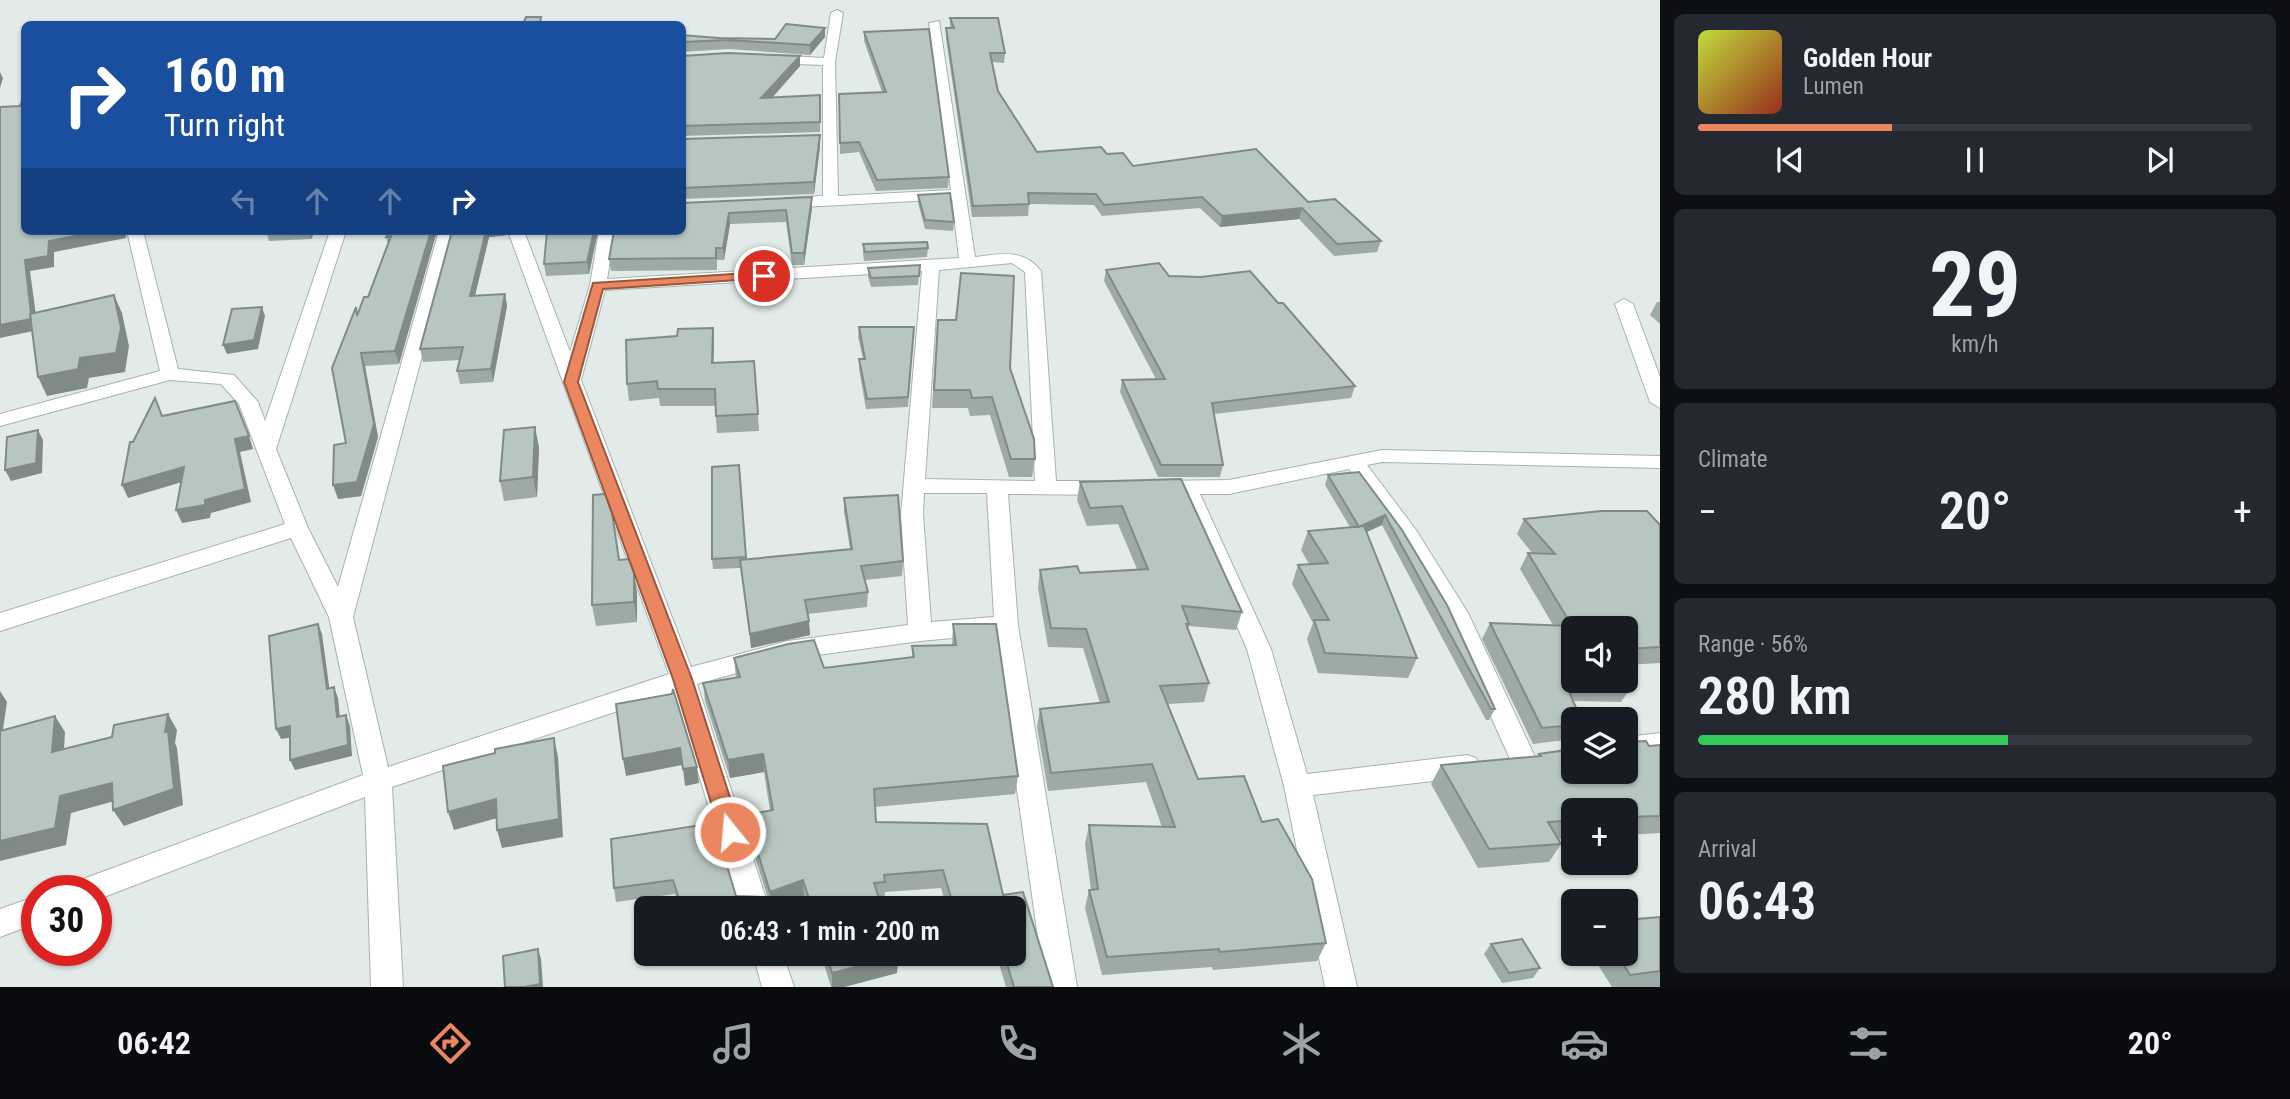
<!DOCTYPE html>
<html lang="en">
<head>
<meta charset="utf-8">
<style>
  body { margin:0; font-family:"Roboto Condensed",sans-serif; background:#242831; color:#f1f3f6; height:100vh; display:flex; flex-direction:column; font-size:26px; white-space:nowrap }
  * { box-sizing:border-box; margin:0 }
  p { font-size:23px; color:#9ea1a6 }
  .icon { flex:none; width:38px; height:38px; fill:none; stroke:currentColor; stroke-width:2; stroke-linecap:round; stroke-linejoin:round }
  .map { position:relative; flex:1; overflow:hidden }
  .drawer { display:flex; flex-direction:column; gap:14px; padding:14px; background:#0d0f14; width:630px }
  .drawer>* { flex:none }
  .top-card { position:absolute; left:21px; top:21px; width:665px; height:214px; border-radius:10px; box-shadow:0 2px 5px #0004; background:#1a4fa0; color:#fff; overflow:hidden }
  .buttons { position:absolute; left:1561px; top:616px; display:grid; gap:14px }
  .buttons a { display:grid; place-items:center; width:77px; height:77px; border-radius:10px; background:#171b24; box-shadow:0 2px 5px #0004; font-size:35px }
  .speed { position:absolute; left:21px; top:875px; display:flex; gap:14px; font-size:35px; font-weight:700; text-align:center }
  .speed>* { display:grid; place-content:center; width:91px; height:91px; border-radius:50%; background:#171b24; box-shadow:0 2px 5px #0004; line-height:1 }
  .speed .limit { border:10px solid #d22; background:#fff; color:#111 }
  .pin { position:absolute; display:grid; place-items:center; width:60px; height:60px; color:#fff; margin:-30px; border:4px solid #fff; border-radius:50%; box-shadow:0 2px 7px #0007 }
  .me { position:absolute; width:77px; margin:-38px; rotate:343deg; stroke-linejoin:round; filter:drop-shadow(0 0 5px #0008) }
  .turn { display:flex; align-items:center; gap:24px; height:147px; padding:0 28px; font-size:32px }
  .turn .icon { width:91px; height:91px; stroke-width:2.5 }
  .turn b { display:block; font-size:49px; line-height:60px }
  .lanes { display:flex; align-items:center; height:66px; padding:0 28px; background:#0003; justify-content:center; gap:35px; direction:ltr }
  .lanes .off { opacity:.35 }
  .big { font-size:52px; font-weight:600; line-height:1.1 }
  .drawer .card { flex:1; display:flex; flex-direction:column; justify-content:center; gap:10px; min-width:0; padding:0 24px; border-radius:10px; background:#242831 }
  .drawer .dial { align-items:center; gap:0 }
  .dial b { font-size:91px; line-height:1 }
  .song { display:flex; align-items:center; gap:21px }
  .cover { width:84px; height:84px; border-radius:10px; background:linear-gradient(135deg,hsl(70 70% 55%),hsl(10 70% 35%)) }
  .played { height:7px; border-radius:4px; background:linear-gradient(90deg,#eb8760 35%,#363941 35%) }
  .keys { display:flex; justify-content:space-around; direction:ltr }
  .heat { display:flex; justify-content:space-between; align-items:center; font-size:38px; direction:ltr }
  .charge { height:10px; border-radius:5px; background:linear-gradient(90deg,#34c759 56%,#363941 0) }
  .trip { position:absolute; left:634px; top:896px; width:392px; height:70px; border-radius:10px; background:#171b24; box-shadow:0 2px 5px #0004; font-weight:600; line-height:70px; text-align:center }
  .menu { display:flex; height:112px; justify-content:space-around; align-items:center; background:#090b0e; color:#9ea1a6 }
  .menu .icon { width:49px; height:49px }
  .menu .on { color:#eb8760 }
  .menu b { font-size:32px; color:#f1f3f6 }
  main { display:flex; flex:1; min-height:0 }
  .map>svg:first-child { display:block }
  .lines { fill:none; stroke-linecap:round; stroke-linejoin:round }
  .minor-casing { stroke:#a5b3ae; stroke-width:2 }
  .minor { fill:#fff; fill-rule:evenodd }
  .wall { fill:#9daaa5 }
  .shaded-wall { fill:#808b86 }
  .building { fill:#b7c6c0; stroke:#808b86; stroke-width:2 }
  .route { fill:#eb8760; stroke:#99583e; stroke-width:2 }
</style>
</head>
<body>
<main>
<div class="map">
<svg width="1660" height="987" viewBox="0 0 1660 987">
  <rect width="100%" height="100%" fill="#e2ebe7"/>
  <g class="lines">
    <g class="minor-casing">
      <path id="minor" d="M837,10L843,13L835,62L838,196L951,190L929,23L939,21L975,257C1001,254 1023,248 1041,271L1056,481H1108L1115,483L1118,488L1115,493L1108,495L1008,494L1018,625L1077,987H1045L995,634L920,641L788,659L697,684L769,908H739L674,692L392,787L403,987H371L365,797L96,900V891H71L75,882L363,775L329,617L291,538L0,631V613L285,524L239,404L221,384L170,380L0,426V414L160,371L127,231H143L178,369L234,375L258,402L265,421L330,231H346L276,449L308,528L338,587L439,231H455L353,617L388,767L669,674L508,231H524L570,352L590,285L599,231H615L607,279L959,258L952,199L784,208L776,203L784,198L823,196V65L772,63L766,59L772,55L824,58L831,13ZM1012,263L1025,272L1035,481L925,479L939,270ZM922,271L901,515L908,625L788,641L691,667L581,380L605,290ZM924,493H987L994,617L931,622L923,515Z
        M1624,299L1633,304L1660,377V408L1650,402L1615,304Z
        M1382,450L1660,456V468L1382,462L1367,465L1416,530L1468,613L1536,759L1532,767L1523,770L1514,767L1510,759L1445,614L1400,539L1349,469L1229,494H1200L1271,649L1307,774L1467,755L1476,758L1480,766L1476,774L1467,777L1313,795L1357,987H1325L1284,786L1247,649L1179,494L1151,493L1148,488L1151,483L1158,481L1229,480Z
        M1660,733V753L1626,757V737Z
        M37,896V923L0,937V909Z
        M753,954H783L794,987H762Z"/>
    </g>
    <use href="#minor" class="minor"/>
  </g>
  <path class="wall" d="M950,18L1005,53L1004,63L992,62L998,91L1037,152L1107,154L1133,166L1308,202L1381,241L1377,252L1334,256L1299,219L1220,227L1200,208L1102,216L1094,205L1029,204L1028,216L972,217L946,38V28H950Z
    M864,32L949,177L948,188L876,191L859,152L840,154L839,94L882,92L864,41Z
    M682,35L719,38L775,39L825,37L810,55L729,49L682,52Z
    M682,56H800V66L772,98L820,95V132L682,136Z
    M682,139L820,146L814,194L682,199Z
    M918,195L954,222L953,231L925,229L918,203Z
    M682,203L812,208L804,265H792L786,222L730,224L724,260H717V270L611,271L609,259Z
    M266,231H315L311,239L269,241Z
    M375,231H437L399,364L365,366L378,437L361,496L338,499L346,443L358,314L368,297L388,244L386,237L387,235H376Z
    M452,231H507V235L489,237L475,296L505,294L507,306L493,382L460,384L457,371L460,360L423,362L420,349Z
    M547,231H598L589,274L546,276L544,264Z
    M863,244L928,248L927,257L864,261L863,253Z
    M920,265L918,285L871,287L868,277V268Z
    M1106,270L1169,276L1278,303L1355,386L1351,398L1214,414L1223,465L1220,477H1158L1120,392L1122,380L1156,379L1104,281Z
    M1657,302H1660V324L1650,315Z
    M938,320L1010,368L1035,459L1032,477H1009L990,415L970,416L968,408H932Z
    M859,327H914L908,407L866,409L859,369V359H863L858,337Z
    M714,344L713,363L754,361L759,431L717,433L715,406H660L659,398L629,401L627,384Z
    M539,447L537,497L504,501L500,481Z
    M1359,472L1402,530L1495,709L1489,720H1486L1382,525L1367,532L1417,658L1408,678L1318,673L1307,639L1313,623L1292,584L1298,565L1309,564L1301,550L1308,531L1350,527L1325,485L1328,475Z
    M1181,479L1242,612L1236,630L1189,626L1188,630L1209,683L1204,702L1167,704L1198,779L1262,822L1326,943L1317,961L1213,970L1212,967L1102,975L1085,908L1089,890H1091L1085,844L1089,825L1162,827L1146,782L1048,791L1037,727L1040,709L1100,703L1083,648L1048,647L1038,588L1040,570L1080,573L1137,569L1118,524L1087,526L1077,500L1080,482Z
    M844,498L903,561L902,576L865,580L868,592L867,607L808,614L810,635L751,648L741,568L713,569L712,559L746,557V560L850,549L844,512Z
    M1524,519L1660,525V663L1626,665V628H1573L1632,686L1621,702L1573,701V739L1533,744L1482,639L1490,623L1553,625L1520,569L1528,553L1533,554L1517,534Z
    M619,560L634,573L637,593V622L596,626L592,605Z
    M953,624H996L1018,776L1015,794L875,807L876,822L987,824L1003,895L1023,892L1053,987H1006L996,954H1013V908H947L941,888L885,892L884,900H880L882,908H807L804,898L771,908L747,832L746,815L770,811L764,772L730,778L705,701L703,683L736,678L734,658L788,644L814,640L824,668L912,657V646L952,645Z
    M1660,745V833L1626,835V810H1573V838L1558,839L1561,844L1549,862L1478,868L1431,784L1441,765L1538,756L1539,754Z
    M611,839L736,896L766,897V908H679L675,894L616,902L614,888Z
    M1660,917V987H1612L1591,954H1626Z
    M1491,944L1540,968L1533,978L1502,983L1484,954Z
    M821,954H898L897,973L844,987H831Z"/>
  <path class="shaded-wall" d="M825,28V37L810,55V45Z
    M800,56V66L762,109L761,98Z
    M0,72L3,78L0,88Z
    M820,135V146L814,194V182Z
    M812,197V208L804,265V253Z
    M1302,208L1299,219L1220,227L1222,216Z
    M729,213L730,224L724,260L723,248Z
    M101,231H125L126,238L54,252V267L30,271L38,330L0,338V325L25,260L49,241Z
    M309,231H315L311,239Z
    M431,231H437L399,364L395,351Z
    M486,231H507V235L489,237L472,308L470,296Z
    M594,231H598L589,274L587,262Z
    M505,294L507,306L493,382L491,369Z
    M114,295L122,313L129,346L125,372L89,378L87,388L47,396L38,377L80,358Z
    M262,307L265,316L258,349L227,354L223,345Z
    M713,328L714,344L713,380L712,363Z
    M361,353L365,366L378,437L361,496L338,499L333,485L357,482Z
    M535,427L539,447L537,497L533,477Z
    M38,430L43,440L42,473L11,481L5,470Z
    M249,436L253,449L240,452L251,502L211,513L210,518L182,523L176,510L205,500L235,439Z
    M184,467L189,480L128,498L122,485Z
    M1385,515L1382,525L1355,537L1359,527Z
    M634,573L637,593V622L634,602Z
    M809,621L810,635L751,648L750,634Z
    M318,624L322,634L331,700L327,689Z
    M334,687L338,698L341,728L337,717Z
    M0,691L7,702L0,750Z
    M168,714L177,730L175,743L177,748L183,805L124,826L113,810L165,732Z
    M346,715L350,726L352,756L295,770L290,760Z
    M55,716L65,732L63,768L52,752Z
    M290,726L294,737L281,739L276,729Z
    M554,738L558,757L563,837L502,848L497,830Z
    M680,748L682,765L626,776L623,759Z
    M763,754L764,772L730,778L728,760Z
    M697,767L699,783L685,786L683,769Z
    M112,783L122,799L71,813L66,845L0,861V862V841L60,796Z
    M496,799L501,817L454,830L448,812Z
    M803,880L804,898L771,908L770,892Z
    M766,897V908H732Z
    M538,949L541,959L543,987H524Z
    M898,956L897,973L844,987H832V973Z"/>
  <path class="building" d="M526,17H541L540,24H523Z
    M950,18H998L1005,53H990L998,91L1037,152L1101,147L1107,154L1123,153L1133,166L1256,149L1308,202L1335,199L1381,241L1337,244L1302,208L1222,216L1202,197L1104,205L1096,194L1028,193L1029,204L973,206L946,28H954Z
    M786,24L825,28L810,45L728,40L682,42V35L719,38L775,39Z
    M929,29L949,177L877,180L859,142L840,143L839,94L886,92L864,32Z
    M728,53L800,56L761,98L820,95V122L682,126V56Z
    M22,101H24V231H101L49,241L48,256L25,260L31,314H30L31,319L0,325V107L20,106Z
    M820,135L814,182L682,188V139Z
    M950,193L954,222L925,220L918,195Z
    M812,197L804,253H792L786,210L729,213L723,248H716V258L609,259L614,231H682V203Z
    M389,231H431L395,351L361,353L374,424L357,482L333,485L334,445L346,443L332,368L356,307L357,316L364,297H368L391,236L386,237Z
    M452,231H486L470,296L505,294L491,369L457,371L463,347L420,349Z
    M547,231H594L587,262L544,264Z
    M927,242L928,248L865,252L863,244Z
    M1159,263L1169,276L1201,277L1250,271L1278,303H1283L1355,386L1212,403L1223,465H1161L1122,380L1165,379L1106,270Z
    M920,265L919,276L871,278L868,268Z
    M961,273L1014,276L1010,368L1034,439L1035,459H1011L992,397L972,398L970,390H934L938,320H956Z
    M114,295L121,328L116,353L80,358L78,369L38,377L30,314Z
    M262,307L254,340L223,345L232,309Z
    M859,327H914L908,397L867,399L859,359H865Z
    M713,328L712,363L754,361L758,414L716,416L715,389H658L657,381L627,384L626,340L677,336L678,329Z
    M155,398L162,416L235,401L249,436L235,439L245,489L205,500V505L176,510L184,467L122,485L130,442H133Z
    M535,427L533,477L500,481L504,430Z
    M38,430L36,463L5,470L7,437Z
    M739,465L746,557L712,559V467Z
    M1359,472L1402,530L1447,605L1495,709H1491L1385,515L1359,527L1328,475Z
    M1181,479L1242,612L1182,606L1189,624H1186L1209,683L1160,686L1198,779L1244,776L1262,822L1278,819L1312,879L1326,943L1220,952L1219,949L1107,957L1089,890L1098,889L1089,825L1175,827L1152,764L1051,773L1040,709L1109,702L1086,629L1051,628L1040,570L1077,566L1080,573L1148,569L1122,506L1090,508L1080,482Z
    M605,494L612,513L619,560L629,559L634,573V602L592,605L593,495Z
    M898,495L903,561L861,566L868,592L805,600L809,621L750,634L740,560L852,549L844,498Z
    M1601,511H1647L1660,525V647L1626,649V628H1573V681H1626V677L1632,686L1566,685L1581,719H1573V725L1542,728L1490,623L1572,626L1528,553L1555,554L1524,519Z
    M1364,526L1417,658L1325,653L1314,620H1329L1298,565L1328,563L1308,531Z
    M318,624L327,689L334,687L337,717L346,715L348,745L290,760V726L276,729L269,636Z
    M953,624H996L1018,776L874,789L876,822L987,824L1003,895L1023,892L1053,987H1014L1004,954H1013V908H954L943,870L884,875L885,882L874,883L882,908H812L803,880L770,892L746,815L773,810L763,754L728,760L703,683L740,677L734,658L788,644L814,640L824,668L914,657L912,646L956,645Z
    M673,689L697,767L683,769L680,748L623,759L616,704L672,694Z
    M168,714L165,732L168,731L174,789L113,810L112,783L60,796L55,828L0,841V731L55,716L52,752L112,737L114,725Z
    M554,738L559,819L497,830L496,799L448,812L443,766L495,753V749Z
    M1646,741L1649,746L1660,745V816L1626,817V810H1573V820L1548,822L1561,844L1489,849L1441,765L1541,756L1539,754L1573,749V772H1626V742Z
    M714,823L736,896L766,897L732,908H682L673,880L614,888L611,839Z
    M1660,917V971L1630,975L1617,954H1626V920Z
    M1522,939L1540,968L1509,973L1491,944Z
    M538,949L540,984L524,987H505L503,956Z
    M826,954H898V956L832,973Z"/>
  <path class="route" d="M764,272L770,276L769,278L603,289L578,382L692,679L741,832L738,838L730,841L723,838L720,832L673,679L564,382L593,283Z"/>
</svg>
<div class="buttons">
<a><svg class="icon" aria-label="sound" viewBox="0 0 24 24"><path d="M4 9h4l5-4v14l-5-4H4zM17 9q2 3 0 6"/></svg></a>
<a><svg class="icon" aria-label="layers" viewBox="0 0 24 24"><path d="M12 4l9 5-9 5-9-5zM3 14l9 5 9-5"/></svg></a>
<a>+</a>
<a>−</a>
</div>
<div class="speed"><div class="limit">30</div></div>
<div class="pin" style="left:764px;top:276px;background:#d93025"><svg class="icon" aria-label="arrive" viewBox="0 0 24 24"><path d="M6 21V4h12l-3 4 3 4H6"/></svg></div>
<svg class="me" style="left:730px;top:832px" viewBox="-20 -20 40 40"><circle r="17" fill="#eb8760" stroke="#fff" stroke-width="3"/><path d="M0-11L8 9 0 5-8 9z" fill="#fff"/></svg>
<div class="trip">06:43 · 1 min · 200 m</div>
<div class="top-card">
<div class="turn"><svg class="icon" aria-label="right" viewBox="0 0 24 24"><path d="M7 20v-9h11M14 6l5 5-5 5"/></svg><div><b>160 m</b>Turn right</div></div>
<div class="lanes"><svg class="icon off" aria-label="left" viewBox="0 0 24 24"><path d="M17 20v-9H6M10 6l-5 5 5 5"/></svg><svg class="icon off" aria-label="ahead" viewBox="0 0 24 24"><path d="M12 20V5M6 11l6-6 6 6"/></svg><svg class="icon off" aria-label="ahead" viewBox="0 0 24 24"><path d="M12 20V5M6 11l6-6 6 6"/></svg><svg class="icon" aria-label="right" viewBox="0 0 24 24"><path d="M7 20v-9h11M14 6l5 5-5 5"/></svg></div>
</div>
</div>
<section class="drawer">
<div class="card">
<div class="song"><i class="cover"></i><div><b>Golden Hour</b><p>Lumen</p></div></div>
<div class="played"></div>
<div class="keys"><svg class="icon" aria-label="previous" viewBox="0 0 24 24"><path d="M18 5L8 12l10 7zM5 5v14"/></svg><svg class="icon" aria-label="pause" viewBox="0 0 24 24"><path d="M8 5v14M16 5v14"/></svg><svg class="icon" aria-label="next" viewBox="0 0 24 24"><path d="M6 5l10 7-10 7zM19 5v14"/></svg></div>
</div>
<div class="card dial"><b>29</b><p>km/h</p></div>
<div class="card"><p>Climate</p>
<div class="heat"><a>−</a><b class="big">20°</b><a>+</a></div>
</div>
<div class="card"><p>Range · 56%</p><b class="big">280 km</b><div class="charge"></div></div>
<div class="card"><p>Arrival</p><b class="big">06:43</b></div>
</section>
</main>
<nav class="menu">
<b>06:42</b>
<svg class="icon on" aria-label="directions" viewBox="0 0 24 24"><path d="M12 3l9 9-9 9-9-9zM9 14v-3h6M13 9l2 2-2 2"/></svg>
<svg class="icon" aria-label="music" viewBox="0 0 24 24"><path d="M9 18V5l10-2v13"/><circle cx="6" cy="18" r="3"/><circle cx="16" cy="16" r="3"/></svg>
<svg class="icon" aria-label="phone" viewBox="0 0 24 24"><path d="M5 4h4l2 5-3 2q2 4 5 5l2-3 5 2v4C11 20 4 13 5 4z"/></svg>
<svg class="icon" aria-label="climate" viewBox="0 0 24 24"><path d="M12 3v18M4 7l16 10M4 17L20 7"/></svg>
<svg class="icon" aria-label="car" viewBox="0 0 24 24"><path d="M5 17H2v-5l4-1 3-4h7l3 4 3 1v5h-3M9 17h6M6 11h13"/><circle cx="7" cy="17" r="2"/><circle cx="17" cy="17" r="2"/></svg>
<svg class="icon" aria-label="filters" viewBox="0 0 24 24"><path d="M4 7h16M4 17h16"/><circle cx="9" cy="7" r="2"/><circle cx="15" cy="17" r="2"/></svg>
<b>20°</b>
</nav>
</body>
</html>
